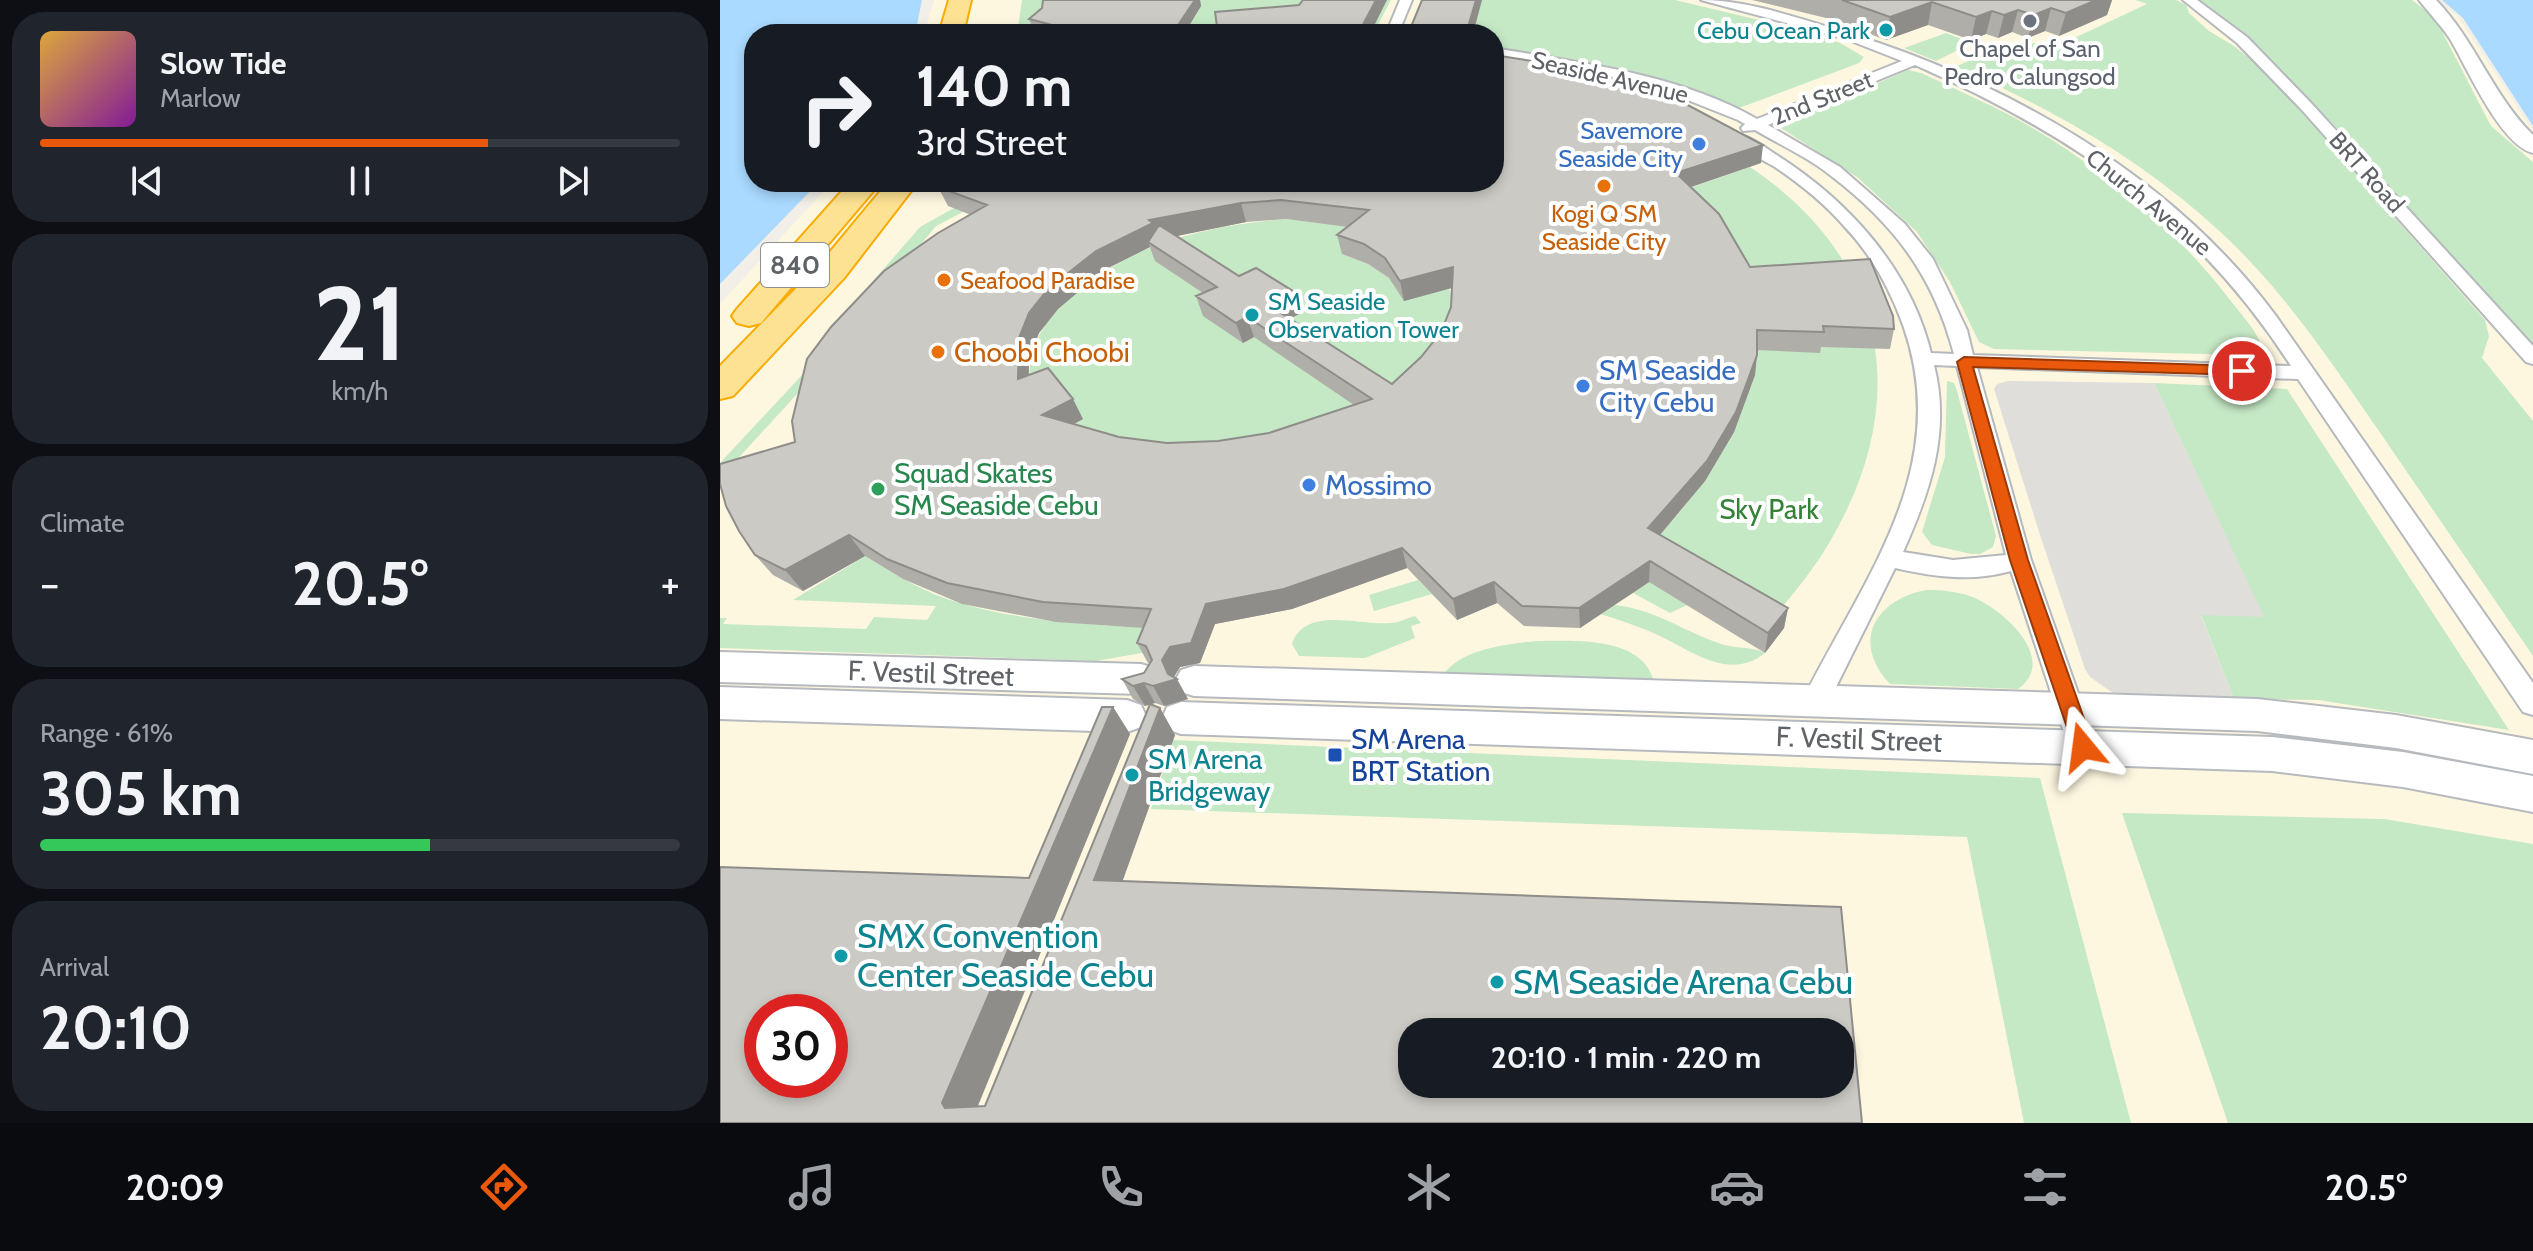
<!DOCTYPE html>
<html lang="en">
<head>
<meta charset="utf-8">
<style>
  body { margin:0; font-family:Cabin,sans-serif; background:#20242c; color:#f1f3f6; height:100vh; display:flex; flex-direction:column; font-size:30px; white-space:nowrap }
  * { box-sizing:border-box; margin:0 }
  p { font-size:26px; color:#9ea1a6 }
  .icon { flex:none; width:44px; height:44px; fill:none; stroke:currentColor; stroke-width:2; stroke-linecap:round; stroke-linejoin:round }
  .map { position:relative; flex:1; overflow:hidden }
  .details { display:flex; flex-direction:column; gap:12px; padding:12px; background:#0d0f14; width:720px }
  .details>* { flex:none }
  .banner { position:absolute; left:24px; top:24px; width:760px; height:168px; border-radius:32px; box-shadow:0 4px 12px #0003; background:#171b24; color:#f1f3f6; overflow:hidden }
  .speed { position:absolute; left:24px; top:994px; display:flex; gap:16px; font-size:40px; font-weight:700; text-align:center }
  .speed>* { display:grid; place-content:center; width:104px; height:104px; border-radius:50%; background:#171b24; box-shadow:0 4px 12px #0003; line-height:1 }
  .speed .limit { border:12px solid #d22; background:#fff; color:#111 }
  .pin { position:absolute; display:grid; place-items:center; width:68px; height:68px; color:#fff; margin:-34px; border:4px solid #fff; border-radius:50%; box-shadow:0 2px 8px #0007 }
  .me { position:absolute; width:88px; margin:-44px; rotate:344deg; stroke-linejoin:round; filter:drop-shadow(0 0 6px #0008) }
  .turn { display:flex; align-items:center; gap:28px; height:168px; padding:0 40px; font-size:36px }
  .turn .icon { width:104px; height:104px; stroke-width:2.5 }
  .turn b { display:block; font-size:56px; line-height:68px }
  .big { font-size:60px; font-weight:700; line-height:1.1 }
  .details .tile { flex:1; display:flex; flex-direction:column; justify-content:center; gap:12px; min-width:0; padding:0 28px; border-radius:32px; background:#20242c }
  .details .dial { align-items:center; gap:0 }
  .dial b { font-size:104px; line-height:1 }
  .song { display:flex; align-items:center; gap:24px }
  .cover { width:96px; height:96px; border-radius:12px; background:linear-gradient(135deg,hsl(40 70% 55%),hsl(290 70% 35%)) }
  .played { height:8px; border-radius:4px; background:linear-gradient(90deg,#ea580c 70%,#363941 70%) }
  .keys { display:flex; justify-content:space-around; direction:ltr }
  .heat { display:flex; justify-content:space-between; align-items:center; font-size:44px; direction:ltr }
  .charge { height:12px; border-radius:6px; background:linear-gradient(90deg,#34c759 61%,#363941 0) }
  .trip { position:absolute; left:678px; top:1018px; width:456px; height:80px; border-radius:32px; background:#171b24; box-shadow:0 4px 12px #0003; font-weight:700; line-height:80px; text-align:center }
  .menu { display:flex; height:128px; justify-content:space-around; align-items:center; background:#090b0e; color:#9ea1a6 }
  .menu .icon { width:56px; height:56px }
  .menu .current { color:#ea580c }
  .menu b { font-size:36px; color:#f1f3f6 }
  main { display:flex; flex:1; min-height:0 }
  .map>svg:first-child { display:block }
  .commercial { fill:#fef7e0; fill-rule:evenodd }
  .industrial { fill:#e0deda }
  .green { fill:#c5e8c5 }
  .water { fill:#aadaff }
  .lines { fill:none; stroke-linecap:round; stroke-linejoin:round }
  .street-casing { stroke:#b5b8bc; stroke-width:4 }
  .secondary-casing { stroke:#b6babf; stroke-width:4 }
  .highway-casing { stroke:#f9ab00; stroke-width:4 }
  .street { fill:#fff; fill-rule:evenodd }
  .secondary { fill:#fff; fill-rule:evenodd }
  .highway { fill:#fde293; fill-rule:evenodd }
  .wall { fill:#afaea9; fill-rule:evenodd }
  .shaded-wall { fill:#8f8d8a }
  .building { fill:#cccac5; stroke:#8f8d8a; stroke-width:2; fill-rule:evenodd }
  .route { fill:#ea580c; stroke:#983908; stroke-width:2 }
  .worship-dot { fill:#6b7280; stroke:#fff; stroke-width:3 }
  .culture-dot { fill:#0f9aa8; stroke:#fff; stroke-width:3 }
  .shop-dot { fill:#3f7fe0; stroke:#fff; stroke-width:3 }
  .food-dot { fill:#e8710a; stroke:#fff; stroke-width:3 }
  .leisure-dot { fill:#2e9e5b; stroke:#fff; stroke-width:3 }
  .transit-dot { fill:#1a4fb4; stroke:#fff; stroke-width:3 }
  .labels { text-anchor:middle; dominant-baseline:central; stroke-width:8; stroke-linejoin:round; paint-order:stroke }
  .far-culture-label { font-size:24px; fill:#0d838f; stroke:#fff; text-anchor:end }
  .far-worship-label { font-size:24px; fill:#5b616d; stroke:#fff }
  .far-street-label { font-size:24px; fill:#5f6368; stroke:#fff }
  .far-shop-label { font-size:24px; fill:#366cbe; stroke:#fff; text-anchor:end }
  .far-food-label { font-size:24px; fill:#c56008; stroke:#fff }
  .shield { fill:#fff; stroke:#8f9295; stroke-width:2 }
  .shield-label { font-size:26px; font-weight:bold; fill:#5f6368 }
  .food-label { font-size:28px; fill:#c56008; stroke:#fff; text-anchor:start }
  .shop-label { font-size:28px; fill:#366cbe; stroke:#fff; text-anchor:start }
  .leisure-label { font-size:28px; fill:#27864d; stroke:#fff; text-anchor:start }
  .park-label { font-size:28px; fill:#348238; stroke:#fff }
  .street-label { font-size:28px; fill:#5f6368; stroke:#fff }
  .transit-label { font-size:28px; fill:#164399; stroke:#fff; text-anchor:start }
  .culture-label { font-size:28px; fill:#0d838f; stroke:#fff; text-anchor:start }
  .near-culture-label { font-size:34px; fill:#0d838f; stroke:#fff; text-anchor:start }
</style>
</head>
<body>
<main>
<section class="details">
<div class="tile">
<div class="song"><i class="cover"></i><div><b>Slow Tide</b><p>Marlow</p></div></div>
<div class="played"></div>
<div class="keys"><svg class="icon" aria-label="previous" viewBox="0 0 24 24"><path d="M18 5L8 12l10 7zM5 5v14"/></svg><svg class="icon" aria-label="pause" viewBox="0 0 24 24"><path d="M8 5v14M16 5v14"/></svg><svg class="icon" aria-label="next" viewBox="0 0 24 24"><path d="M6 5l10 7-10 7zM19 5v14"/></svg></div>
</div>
<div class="tile dial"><b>21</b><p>km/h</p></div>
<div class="tile"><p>Climate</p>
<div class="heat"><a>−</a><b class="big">20.5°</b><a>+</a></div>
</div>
<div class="tile"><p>Range · 61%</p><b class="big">305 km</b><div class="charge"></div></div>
<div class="tile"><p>Arrival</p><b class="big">20:10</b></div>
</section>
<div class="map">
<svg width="1813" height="1123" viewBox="0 0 1813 1123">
  <rect width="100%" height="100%" fill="#f1efe8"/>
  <path class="commercial" d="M214,0H1716L1738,17L1813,131V1123H0V304L112,182H774V34H204ZM42,1012H110V1080H42ZM692,1032H1120V1084H692Z"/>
  <path class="industrial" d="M1288,381L1434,383L1545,618L1481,616L1514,699L1396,695L1370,677L1365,669L1320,535L1274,389L1277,384Z"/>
  <path class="green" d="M302,0H671L653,34H297Z
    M702,0H955L1077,29L1120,43L1144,57L1139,63L1019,108L966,89L882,65L774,48V34H688Z
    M1416,0H1456L1466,5L1469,13L1489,31L1514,46L1545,71L1765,320L1769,336L1762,358L1813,421V656C1762,581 1710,506 1659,431C1613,365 1568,297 1510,241C1431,165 1335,109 1235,67L1282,46L1350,40L1427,4Z
    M1478,0H1692L1715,18L1771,126L1813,162V347L1614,125L1512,25Z
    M1226,33L1252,43L1216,61L1184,48Z
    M1188,70L1201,73C1233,88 1265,102 1295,118C1378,164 1457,229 1514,305C1523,317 1541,335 1542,351L1531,355L1274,349L1259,342L1230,282L1197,232L1137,177L1058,126Z
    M1030,167C1169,260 1193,402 1109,543C1093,571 1071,596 1051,621L927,545C982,496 1010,443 1035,375L954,193Z
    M234,208L243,212L216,226L158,296H140L200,227Z
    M566,219L635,227L622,254L648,264L669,278L729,289L735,304L724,352L604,439L369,446L309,384C309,342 324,321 354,294C414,242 488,226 566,219Z
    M122,345L0,478V463L82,375Z
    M1227,381L1234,383L1237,391L1276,536L1273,547L1260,554H1251L1212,545L1202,532L1225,457Z
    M1434,383L1567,389L1789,730L1598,700L1514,699L1481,615L1544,617Z
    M871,546L967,605L950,613L913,593L903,599Z
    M145,556C171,572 198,589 227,599C295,622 369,624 441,629L433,651L376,661L0,648V618H7L3,624L146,629L154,617L207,620L216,606L73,600Z
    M698,580L712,594L654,611L649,595Z
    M1206,590C1221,590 1235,591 1250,596C1281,607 1340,659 1298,689L1170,684C1131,643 1154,600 1206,590Z
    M893,605C933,608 965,632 1001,644C1016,649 1031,646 1045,653C1010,681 973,652 940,636C920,627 901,620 880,614Z
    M695,616L701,623L691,626L695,638L645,658L579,656L572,644C585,605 640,626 670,623C679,623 687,618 695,616Z
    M817,641C855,641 923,636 934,682L723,675C742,648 788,644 817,641Z
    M453,740L1320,778L1411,1123H1304L1247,837L431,809Z
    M1402,813L1664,819L1813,844V1123H1508Z"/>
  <path class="water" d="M0,0H202L195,34H34V182H99L0,284Z
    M1722,0H1813V126L1743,18Z"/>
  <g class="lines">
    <g class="street-casing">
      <path id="street" d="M680,0H692L678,34H666Z
        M981,0C1023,0 1065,14 1105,26C1276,75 1449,171 1556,316L1813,683V715L1803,712L1578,379L1257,367L1311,560L1377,747L1373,755L1363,759L1353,755L1349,747L1291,571C1251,582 1215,577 1175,568L1106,707L1096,710L1086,707L1083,699C1144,578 1234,467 1183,325C1170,289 1151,254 1124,226C1104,203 1080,184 1055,167C1040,158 1020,150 1009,138L1011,135C1025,132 1043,146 1055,154C1128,200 1190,268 1211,353L1234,354C1213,275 1174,224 1110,175C1088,157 1060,145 1035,130L1023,131L1021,128L1025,124L1018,120L955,95L893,77L774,56V48C862,63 959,74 1037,119L1182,61L1126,39ZM1195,65C1353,135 1476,218 1571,366L1253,355L1247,330L1213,259L1185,224L1120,167L1048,125ZM1214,365L1237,366L1286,555L1233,560L1183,552C1210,492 1231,432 1214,365Z
        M1463,0H1477L1527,37L1591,103L1813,346V364L1806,362L1581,109L1517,43Z"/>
    </g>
    <g class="secondary-casing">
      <path id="secondary" d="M1699,0H1716C1755,40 1773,96 1813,135V153C1780,145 1747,67 1730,39C1721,25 1709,13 1699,0Z
        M0,652L421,664L434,668L440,679L434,690L421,694L0,682Z
        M474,666L1537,699L1676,715L1813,740V774L1676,748L1537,731L474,696L461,692L455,681L461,670Z
        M0,687L407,700L421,705L426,716L421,727L407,732L0,719Z
        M461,702L1552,737L1683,752L1813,776V812L1683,787L1552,771L461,734L447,729L442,718L447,707Z"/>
    </g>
    <g class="highway-casing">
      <path id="highway" d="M229,0H251L243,34H219Z
        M130,182H161L41,323L29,326L17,323L12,316L17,309Z
        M168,182H198L124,278L13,396L0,399V366L100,264Z"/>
    </g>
    <use href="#street" class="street"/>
    <use href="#secondary" class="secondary"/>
    <use href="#highway" class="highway"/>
  </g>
  <path class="wall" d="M323,0H480L481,6L464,34H324L314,31L309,19L322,8Z
    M1032,0H1392L1387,15L1339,36L1325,31L1308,38L1292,32L1278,38L1266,34L1251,40L1208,25L1166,40L1110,19Z
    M1041,163L971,187L1030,267L1174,329L1170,349L1101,347L1100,353L1037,350L1035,375L1014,432L985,481L940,535L1068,608L1064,628L1045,653L929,582L860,628L804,626L777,603L737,620L687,568L572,609L495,624L480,663L460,667L454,677L468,699L444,706L435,703L430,704L440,708L455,735L402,881L1142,1123H0L309,878L393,707L410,734L258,1106H265L430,704L425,706L413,699L402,679L424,673L430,664L428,663L417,643L423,628L336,622L242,604L183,579L145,556L83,591L53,575L35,555L75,442L251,215L228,206L218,187ZM566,219L628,227L617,235L622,254L648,264L669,278L684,301L732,288L731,307L721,332L701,357L672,384L570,319L581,313L576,293L519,276L455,236L526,222ZM430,247L435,261L483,293L476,296L483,316L523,343L534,337L634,405L549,433L498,441L447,443L399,437L353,424L363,419L309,375V358L319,333L338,309L384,270Z"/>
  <path class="shaded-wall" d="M475,0H480L481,6L464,34H452Z
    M656,0H667L650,34H638Z
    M756,0H762L753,34H746Z
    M1376,0H1392L1387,15L1339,36L1346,13Z
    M1212,2L1208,25L1166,40L1170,17Z
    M1331,8L1325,31L1308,38L1314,15Z
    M1298,10L1292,32L1278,38L1284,15Z
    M1272,11L1266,34L1251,40L1256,17Z
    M1043,145L1041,163L956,192V173Z
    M521,203L526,222L428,242L430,247L384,270L338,309L319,333L309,358L308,399L298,379L299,338L309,313L328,289L376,251L429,220Z
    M733,267L735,287L684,301L680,281Z
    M576,293L581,313L555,326L550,306Z
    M527,317L534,337L523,343L516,323Z
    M1037,355L1035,375L1014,432L985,481L928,549V528Z
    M353,399L363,419L332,436L322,415Z
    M129,535L145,556L83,591L65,570Z
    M682,548L687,568L572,609L495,624L480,663L460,667L452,680L457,679L468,699L444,706L433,686L442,660L450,647L486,604Z
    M930,561L929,582L860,628L859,608Z
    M774,582L777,603L737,620L733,599Z
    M1068,608L1064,628L1045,653L1048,633Z
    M424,683L435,703L425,706L413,686Z
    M393,707L410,734L251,1122L225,1108L222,1103Z
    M440,708L455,735L394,905L374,880Z"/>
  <path class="building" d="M323,0H475L452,34H339L340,27L309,19L322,8Z
    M583,0H656L638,34H498L495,12L579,5Z
    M702,0H756L746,34H688Z
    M1122,0H1376L1346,13L1331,8L1314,15L1298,10L1284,15L1272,11L1256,17L1212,2L1170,17Z
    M774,55L825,63L888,77L964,103L1043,145L956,173L999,214L1030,267L1150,259L1173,316L1174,329L1103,326L1104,332L1037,330V355L1016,412L987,461L928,528L1068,608L1048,633L930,561L859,608L802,606L774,582L733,599L682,548L564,589L486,604L471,643L450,647L442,660L448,674L457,679L433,686L424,683L413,686L402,679L424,673L432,660L426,646L417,643L431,609L323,602L227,583L167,559L129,535L65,570L35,555L19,531L6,506L0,484V464L75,442L72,421L87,359L111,327L164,271L218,233L267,205L218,187L230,182H774ZM561,200L649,210L617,235L644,244L665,258L680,281L733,267L731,307L721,332L701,357L672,384L550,306L576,293L536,268L519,276L439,225L428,242L497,287L476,296L516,323L527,317L652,399L549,433L498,441L447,443L399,437L322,415L353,399L328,368L298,379L299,338L309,313L328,289L376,251L433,223L429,220L521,203Z
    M430,704L440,708L374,880L1121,907L1142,1123H0V867L309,878L382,707H393L222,1103L225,1108L265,1106ZM42,1012H110V1080H42ZM692,1032H1120V1084H692Z"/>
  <path class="route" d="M1244,357L1522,366L1530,371L1522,375L1253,367L1308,560L1374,747L1371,754L1363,756L1356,754L1290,560L1237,362Z"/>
  <circle class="worship-dot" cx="1310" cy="21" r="8"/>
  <g class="culture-dot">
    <circle cx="1166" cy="30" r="8"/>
    <circle cx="532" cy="315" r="8"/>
    <circle cx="412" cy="775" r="8"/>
    <circle cx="121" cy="956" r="8"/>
    <circle cx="777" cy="982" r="8"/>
  </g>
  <g class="shop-dot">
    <circle cx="979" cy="144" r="8"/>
    <circle cx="863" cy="386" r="8"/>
    <circle cx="589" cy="485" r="8"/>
  </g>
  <g class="food-dot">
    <circle cx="884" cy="186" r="8"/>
    <circle cx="224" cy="280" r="8"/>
    <circle cx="218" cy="352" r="8"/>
  </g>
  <circle class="leisure-dot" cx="158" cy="489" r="8"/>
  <rect class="transit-dot" x="607" y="747" width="16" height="16" rx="4"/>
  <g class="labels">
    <g class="far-culture-label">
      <text x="1150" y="30">Cebu Ocean Park</text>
      <text x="548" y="301" text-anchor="start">SM Seaside<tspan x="548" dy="28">Observation Tower</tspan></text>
    </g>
    <g class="far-worship-label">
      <text x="1310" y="48">Chapel of San<tspan x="1310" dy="28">Pedro Calungsod</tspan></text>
    </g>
    <g class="far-street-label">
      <text transform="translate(890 77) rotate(13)">Seaside Avenue</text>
      <text transform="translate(1102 98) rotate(-22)">2nd Street</text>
      <text transform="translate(1647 172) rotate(48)">BRT Road</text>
      <text transform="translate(1429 202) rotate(39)">Church Avenue</text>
    </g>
    <g class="far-shop-label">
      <text x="963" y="130">Savemore<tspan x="963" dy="28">Seaside City</tspan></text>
    </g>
    <g class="far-food-label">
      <text x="884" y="213">Kogi Q SM<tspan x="884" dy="28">Seaside City</tspan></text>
      <text x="240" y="280" text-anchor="start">Seafood Paradise</text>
    </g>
    <rect class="shield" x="41" y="243" width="68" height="44" rx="6"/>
    <g class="shield-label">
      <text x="75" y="265">840</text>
    </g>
    <g class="food-label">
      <text x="234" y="352">Choobi Choobi</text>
    </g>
    <g class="shop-label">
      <text x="879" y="370">SM Seaside<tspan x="879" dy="32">City Cebu</tspan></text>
      <text x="605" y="485">Mossimo</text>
    </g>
    <g class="leisure-label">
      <text x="174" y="473">Squad Skates<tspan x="174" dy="32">SM Seaside Cebu</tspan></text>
    </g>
    <g class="park-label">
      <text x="1049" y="509">Sky Park</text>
    </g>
    <g class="street-label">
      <text transform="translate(211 673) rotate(2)">F. Vestil Street</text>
      <text transform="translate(1139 739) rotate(2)">F. Vestil Street</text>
    </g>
    <g class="transit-label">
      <text x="631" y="739">SM Arena<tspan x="631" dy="32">BRT Station</tspan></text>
    </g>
    <g class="culture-label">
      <text x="428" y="759">SM Arena<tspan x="428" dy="32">Bridgeway</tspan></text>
    </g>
    <g class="near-culture-label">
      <text x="137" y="936">SMX Convention<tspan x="137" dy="39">Center Seaside Cebu</tspan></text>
      <text x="793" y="982">SM Seaside Arena Cebu</text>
    </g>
  </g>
</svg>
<div class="speed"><div class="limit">30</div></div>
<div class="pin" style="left:1522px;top:371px;background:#d93025"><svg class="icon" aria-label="arrive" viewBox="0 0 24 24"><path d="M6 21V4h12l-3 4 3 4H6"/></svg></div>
<svg class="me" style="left:1363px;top:747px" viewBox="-20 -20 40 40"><path d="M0-17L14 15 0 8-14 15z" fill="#ea580c" stroke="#fff" stroke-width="4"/></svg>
<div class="trip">20:10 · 1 min · 220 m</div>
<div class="banner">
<div class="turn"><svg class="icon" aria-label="right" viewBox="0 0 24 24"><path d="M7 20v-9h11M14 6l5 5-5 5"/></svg><div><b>140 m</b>3rd Street</div></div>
</div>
</div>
</main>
<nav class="menu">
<b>20:09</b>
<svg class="icon current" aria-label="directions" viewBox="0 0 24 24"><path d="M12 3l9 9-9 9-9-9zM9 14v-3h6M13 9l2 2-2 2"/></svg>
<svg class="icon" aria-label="music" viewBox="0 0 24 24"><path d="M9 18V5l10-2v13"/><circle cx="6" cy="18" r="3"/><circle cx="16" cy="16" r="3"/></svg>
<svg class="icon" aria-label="phone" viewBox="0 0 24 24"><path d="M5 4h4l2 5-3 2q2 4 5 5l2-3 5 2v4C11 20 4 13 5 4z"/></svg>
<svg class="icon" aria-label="climate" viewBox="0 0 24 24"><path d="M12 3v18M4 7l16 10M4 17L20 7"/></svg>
<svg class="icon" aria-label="car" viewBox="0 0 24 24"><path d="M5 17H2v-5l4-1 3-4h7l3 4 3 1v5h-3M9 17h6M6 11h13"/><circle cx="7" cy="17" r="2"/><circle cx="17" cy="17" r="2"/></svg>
<svg class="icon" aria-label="filters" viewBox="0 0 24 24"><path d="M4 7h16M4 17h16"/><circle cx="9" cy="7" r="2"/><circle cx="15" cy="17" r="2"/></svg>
<b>20.5°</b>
</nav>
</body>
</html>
